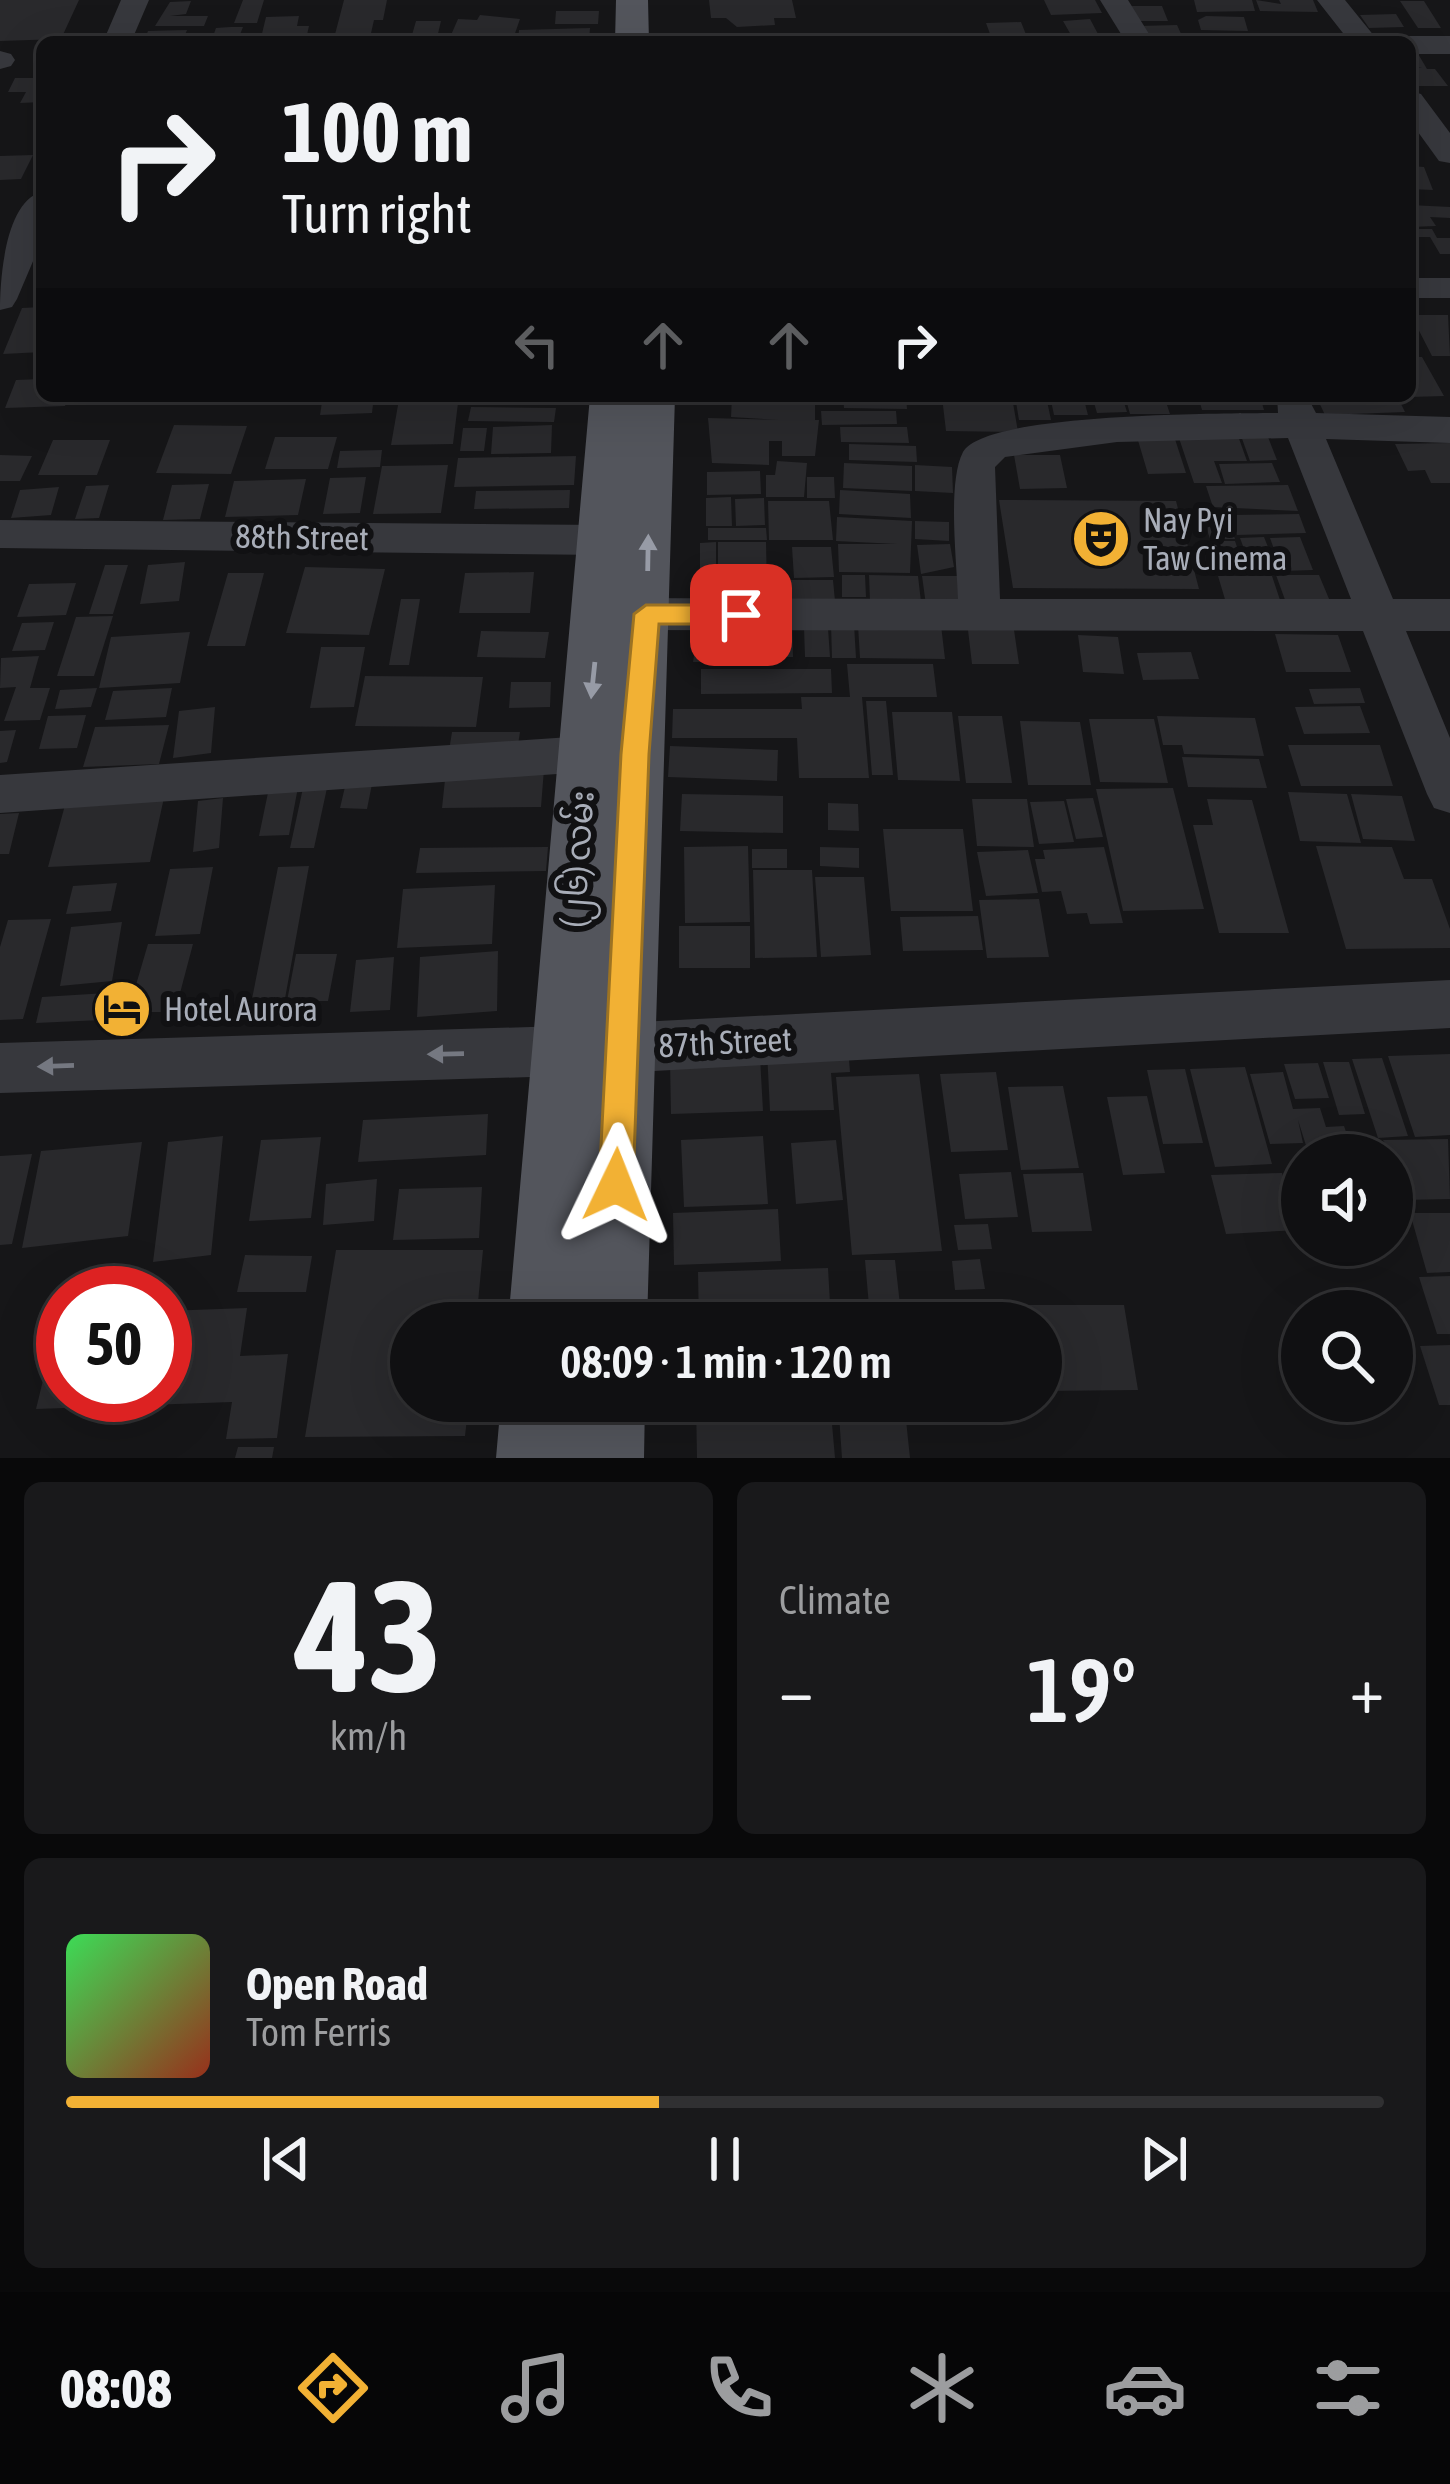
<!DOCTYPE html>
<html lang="en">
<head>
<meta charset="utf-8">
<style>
  body { margin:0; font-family:"Asap Condensed","Noto Sans Myanmar",sans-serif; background:#19191b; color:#f1f3f6; height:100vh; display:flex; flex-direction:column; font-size:45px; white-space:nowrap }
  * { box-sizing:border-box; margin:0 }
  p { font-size:39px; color:#9c9d9f }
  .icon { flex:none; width:66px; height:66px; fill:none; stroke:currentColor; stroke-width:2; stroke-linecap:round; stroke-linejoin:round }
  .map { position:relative; height:1458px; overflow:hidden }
  .side { display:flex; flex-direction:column; gap:24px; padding:24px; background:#09090a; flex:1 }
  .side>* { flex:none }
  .top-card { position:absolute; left:36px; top:36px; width:1380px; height:366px; border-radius:18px; box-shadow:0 12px 48px #0002,0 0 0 3px #303032; background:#101012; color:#f1f3f6; overflow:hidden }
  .controls { position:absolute; left:1281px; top:1134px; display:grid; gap:24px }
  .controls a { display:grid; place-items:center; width:132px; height:132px; border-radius:50%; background:#101012; box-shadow:0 12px 48px #0002,0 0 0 3px #303032; font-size:60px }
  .speed { position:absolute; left:36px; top:1266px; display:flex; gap:24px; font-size:60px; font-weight:700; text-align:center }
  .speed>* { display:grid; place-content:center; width:156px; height:156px; border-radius:50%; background:#101012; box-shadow:0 12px 48px #0002,0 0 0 3px #303032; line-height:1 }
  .speed .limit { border:18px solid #d22; background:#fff; color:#111 }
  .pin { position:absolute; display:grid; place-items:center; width:102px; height:102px; color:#fff; margin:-51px; border-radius:24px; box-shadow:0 6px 18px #0006 }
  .me { position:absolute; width:132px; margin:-66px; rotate:2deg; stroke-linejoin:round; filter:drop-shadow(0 0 9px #0008) }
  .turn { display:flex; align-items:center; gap:42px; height:252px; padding:0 48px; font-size:54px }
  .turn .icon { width:156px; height:156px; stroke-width:2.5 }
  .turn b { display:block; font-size:84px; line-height:102px }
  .lanes { display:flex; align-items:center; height:114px; padding:0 48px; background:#0003; justify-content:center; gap:60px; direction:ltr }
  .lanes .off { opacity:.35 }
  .big { font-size:90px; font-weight:600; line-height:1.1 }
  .side .tile { flex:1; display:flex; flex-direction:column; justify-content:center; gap:18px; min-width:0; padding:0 42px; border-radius:18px; background:#19191b }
  .side .dial { align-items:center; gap:0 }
  .dial b { font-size:156px; line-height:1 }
  .song { display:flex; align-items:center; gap:36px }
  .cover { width:144px; height:144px; border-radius:18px; background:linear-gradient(135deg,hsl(130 70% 55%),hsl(10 70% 35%)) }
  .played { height:12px; border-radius:6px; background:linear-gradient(90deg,#f2b134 45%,#303032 45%) }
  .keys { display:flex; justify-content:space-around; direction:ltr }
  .heat { display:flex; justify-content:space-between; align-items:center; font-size:66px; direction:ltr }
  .side .tiles { flex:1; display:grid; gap:24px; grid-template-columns:1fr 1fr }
  .tile:last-child { grid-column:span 2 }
  .trip { position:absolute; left:390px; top:1302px; width:672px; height:120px; border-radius:60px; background:#101012; box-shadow:0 12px 48px #0002,0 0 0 3px #303032; font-weight:600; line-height:120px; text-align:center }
  .tabs { display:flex; height:192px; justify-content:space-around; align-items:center; background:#060607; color:#9c9d9f }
  .tabs .icon { width:84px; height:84px }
  .tabs .active { color:#f2b134 }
  .tabs b { font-size:54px; color:#f1f3f6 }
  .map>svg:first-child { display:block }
  .building { fill:#29292c }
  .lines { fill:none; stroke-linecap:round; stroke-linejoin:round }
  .minor { fill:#37383d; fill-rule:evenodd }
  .major { fill:#53555c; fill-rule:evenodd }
  .oneway { fill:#979ba6 }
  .oneway2 { fill:#757881 }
  .route { fill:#f2b134; stroke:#9d7322; stroke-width:3 }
  .labels { text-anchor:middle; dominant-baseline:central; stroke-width:12; stroke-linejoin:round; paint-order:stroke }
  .poi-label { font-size:33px; fill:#a8adb8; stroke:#111113; text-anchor:start }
  .street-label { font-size:33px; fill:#a8adb8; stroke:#111113 }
</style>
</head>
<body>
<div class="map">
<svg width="1450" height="1458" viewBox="0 0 1450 1458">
  <rect width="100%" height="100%" fill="#161618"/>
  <path class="building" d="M0,0H79L61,39L0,41Z
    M243,0H264L257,23H234Z
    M344,0H387L383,20H374L369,42H333Z
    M709,0H792L796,18H774L775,25L737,27L726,18H711Z
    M1044,0H1095L1102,13L1051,15Z
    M1194,0H1252L1255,11L1197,12Z
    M1256,0L1281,4L1279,0H1313L1318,12L1260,11Z
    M191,1L186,14L170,16H208L204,26H155L170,2Z
    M1400,1H1424L1441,28H1418Z
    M1128,6H1162L1168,21H1134Z
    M556,11H599L598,24H555Z
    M1396,14L1404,27L1369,28L1360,15Z
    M480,15L520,19L512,42H448L458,19L477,20Z
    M299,16L297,26H309L306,39L260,42L266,17Z
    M1206,16L1244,17L1248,31L1201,30L1198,20Z
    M1090,19L1098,34L1071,35L1063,21Z
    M416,21H441L436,42H410Z
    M1021,22L1029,42H993L986,23Z
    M1177,25L1182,36L1144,37L1139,26Z
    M231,27H243L237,42H211L216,28Z
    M590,28L589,42H518L519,30Z
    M187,30L182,42H144L148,31Z
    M779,33L780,42H726V34Z
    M1410,52H1417L1427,69H1435L1448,86H1416L1410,69L1422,67H1410Z
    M15,78H42V102L20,103L26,92H8Z
    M33,155L21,179L0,180V156Z
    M1410,166L1424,167L1433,190L1410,189Z
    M1410,205L1450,207V218L1430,217L1436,226L1410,227Z
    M1410,229H1432L1437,238H1450V254H1440L1430,237H1413Z
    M42,307V352L3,354L22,308Z
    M1411,315H1448L1450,356H1432Z
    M1410,357H1422L1444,396L1410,397Z
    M42,379V396H69L65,406L5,408L16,380Z
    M323,396H374L372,413L320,415Z
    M492,396H565V403L492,405Z
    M732,396H815V420H819L815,456H782V441H769V465L712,463L708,418L779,420L731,417Z
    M843,396H906L907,409L844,408Z
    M1015,396H1046L1051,420H1019Z
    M1050,396H1083L1088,415H1054Z
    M1092,396H1122L1127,412L1097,413Z
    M1125,396H1164L1170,414H1130Z
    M1198,396H1260L1264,410H1202Z
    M1316,396H1397L1405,412L1325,415Z
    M942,397H1012L1018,432L946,431Z
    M458,403L453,444L391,445L398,405Z
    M471,407L556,408L554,422L468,421Z
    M821,411H896L897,424L822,425Z
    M174,425L247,426L231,474L156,473Z
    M552,425L551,453L491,454L493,427Z
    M840,427H907L909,443L841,442Z
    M463,428H487L484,451H460Z
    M1266,432L1277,460L1250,461L1240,433Z
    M1237,433L1247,461H1214L1222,483H1194L1178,435Z
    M1174,436L1186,473L1148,474L1137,437Z
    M275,437H337L328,469H265Z
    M53,440H110L97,475H38Z
    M1450,443V483H1431L1425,470L1408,471L1395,444Z
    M849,444L916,446L917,462L849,460Z
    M382,450L380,467L337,468L340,451Z
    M0,455L32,456L20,481H0Z
    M1014,455H1060L1067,488L1020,489Z
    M576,456L574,485L454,487L458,458Z
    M777,461L807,463L804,497H766V475H775Z
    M844,463L912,466V491L843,488Z
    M1272,463L1280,482L1225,484L1219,464Z
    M448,465L441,513L373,514L382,466Z
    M915,465L952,467L953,493L915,491Z
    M760,471L761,494L707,495V472Z
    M366,477L360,513L323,514L330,478Z
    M807,477H834L835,498H807Z
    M306,479L298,515L225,517L234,481Z
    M209,484L200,519L163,520L172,485Z
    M109,485L99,518L75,519L86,486Z
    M1288,485L1298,511L1213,507L1206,486Z
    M59,487L51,515L11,518L20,490Z
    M570,490L569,508L474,509L476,491Z
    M840,490L910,494L911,518L839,514Z
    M731,497L732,526H706V498Z
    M764,498L765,525L736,526L735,499Z
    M999,500L1176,501L1199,589L1013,588Z
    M768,501H829L833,540H769Z
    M1202,514H1226L1235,539H1210Z
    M1299,514L1306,533L1237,535L1230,515Z
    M837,517L912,521L910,573L839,572L838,544H897L836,541Z
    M915,521L949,522V541L915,539Z
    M708,528H766L767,540H708Z
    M1264,537L1278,572L1253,573L1240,538Z
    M1300,537L1313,570L1282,571L1270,538Z
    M1209,541H1235L1245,571H1219Z
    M716,542V581L700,582V543Z
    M718,542H766L767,590H718Z
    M950,544L954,567L921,574L917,545Z
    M792,547H831L834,577L794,578Z
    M185,562L179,601L140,604L148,565Z
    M105,565H128L113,614H89Z
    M305,567L385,569L369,635L286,633Z
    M534,572L530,613H459L465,573Z
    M228,573H264L245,646H207Z
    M842,575H865L866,597H842Z
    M869,575L918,576L921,602L870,601Z
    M1276,575H1319L1332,606L1288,608Z
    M922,576H958L963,604L926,605Z
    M1218,576H1272L1282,606H1227Z
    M786,580H833L835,601H787Z
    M76,583L66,615L17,617L29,584Z
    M401,599H420L409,665H389Z
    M113,616L94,676H57L76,617Z
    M700,618H724V644L727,622H792L793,657H749L746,643V662H693Z
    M54,622L45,650L12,651L22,623Z
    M831,624H854L856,658H832Z
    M858,625H941L945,659L860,658Z
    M804,628H828L830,657H805Z
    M968,630H1014L1019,664H972Z
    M481,631L549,632L545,658L477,657Z
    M190,632L180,683L99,688L111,637Z
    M1275,634L1338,635L1351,672H1286Z
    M1078,635L1118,637L1124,674L1083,672Z
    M321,647H365L354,707L310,708Z
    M1191,652L1199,679L1143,680L1137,653Z
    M39,656L30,688H50L40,720L4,721L16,687L0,688L1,658Z
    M847,664H933L937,697H862L869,778H799L797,738H672L673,709H802L801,697H850Z
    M701,669H831L832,693L701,694Z
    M365,676L483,677L476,727L355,726Z
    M511,682H551L550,707L509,708Z
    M97,688L91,707L55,709L60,690Z
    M172,688L166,717L105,720L113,691Z
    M1360,688L1365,703L1314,704L1309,689Z
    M866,701H886L893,775H872Z
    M1360,706L1370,733L1304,734L1295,707Z
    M215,707L211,753L173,758L179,711Z
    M892,712H952L960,781L898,780Z
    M86,715L77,748L39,749L48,716Z
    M958,716H1002L1012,783H966Z
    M1157,716L1255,718L1264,756L1184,754L1182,745H1163Z
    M1089,719H1154L1168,783L1100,782Z
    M1020,721L1080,722L1091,785H1028Z
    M169,725L159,764L83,767L95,727Z
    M16,730L7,762L0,763V731Z
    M452,732H520L517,751H449Z
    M1288,745H1380L1393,786H1301Z
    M670,746L778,750L777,781L668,777Z
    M1182,757L1259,759L1267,788L1188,787Z
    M544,769L541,807L442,808L446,770Z
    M348,774H374L367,809L340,808Z
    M299,782L289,835L259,836L270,783Z
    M303,788H327L314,848H290Z
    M1173,788L1204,909L1123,911L1096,789Z
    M1288,792L1347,794L1361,843L1300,841Z
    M165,793L150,862L48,867L67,798Z
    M682,794L783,796V833L680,831Z
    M1351,794L1402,796L1415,841L1363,839Z
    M223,798L219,848L193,852L198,801Z
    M1093,798L1103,837L1076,839L1066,799Z
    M972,799H1027L1034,847L977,846Z
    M1207,799L1252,800L1289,933H1219L1193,825H1213Z
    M1064,801L1074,842L1039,844L1030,802Z
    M828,803L858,804L859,831L828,830Z
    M19,813L9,854H0V814Z
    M883,829H963L973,911H891Z
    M748,846L750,922L685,923L684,847Z
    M1316,846L1392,847L1404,879H1432L1450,929V948L1346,949Z
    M548,847L546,871L416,873L420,848Z
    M820,847L859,848V868L820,866Z
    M1104,847L1123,923L1090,924L1087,913L1067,914L1061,891L1042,892L1035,859H1045L1043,850Z
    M752,849H787V868H752Z
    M1028,850L1038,893L986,896L977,852Z
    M309,866L284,1004H251L278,867Z
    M213,867L200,934L155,936L170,869Z
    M753,870H812L817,957L755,958Z
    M815,877H864L871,955L821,957Z
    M117,883L111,911L66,914L73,886Z
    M495,885L492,944L397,948L403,889Z
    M1039,899L1049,957L987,958L979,900Z
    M978,916L983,950L903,951L900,917Z
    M51,919L23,1019L0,1020V947L8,920Z
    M122,922L112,981L60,986L71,927Z
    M679,926H750V968H679Z
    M148,944H193L175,1012H128Z
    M498,951L497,1011L417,1017L420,957Z
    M296,954H337L328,1001H287Z
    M394,957L390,1010L350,1012L356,960Z
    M107,993L101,1020L36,1023L42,997Z
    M848,1048L850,1072L831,1073L834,1110L770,1111L767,1051Z
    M1450,1054V1135L1415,1137L1388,1056Z
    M760,1057L763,1111L671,1114L670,1060Z
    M1382,1058L1408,1136L1378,1138L1352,1059Z
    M1323,1062H1349L1365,1114L1339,1115Z
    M1318,1063L1329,1098L1295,1099L1284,1064Z
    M1245,1067L1272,1164L1215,1167L1190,1069Z
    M1185,1069L1203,1143L1163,1144L1147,1070Z
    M996,1072L1008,1150L951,1152L940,1074Z
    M1283,1072L1293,1109L1320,1108L1326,1127L1344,1126L1354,1155H1309L1298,1120L1303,1143L1270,1144L1250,1074Z
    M919,1074L942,1251L852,1255L836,1077Z
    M1063,1086L1079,1168L1021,1170L1008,1087Z
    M1147,1096L1165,1173L1123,1175L1107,1097Z
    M488,1114L486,1155L358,1162L363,1120Z
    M223,1136L211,1255L153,1262L168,1142Z
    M763,1136L768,1204L684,1207L681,1140Z
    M321,1137L311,1218L249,1221L261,1140Z
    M1448,1139L1450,1199L1402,1200L1392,1155L1383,1140Z
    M836,1140L843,1200L796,1204L791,1143Z
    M142,1142L128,1236L22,1248L41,1151Z
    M32,1154L12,1244L0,1245V1156Z
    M1011,1172L1018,1217L965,1219L959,1174Z
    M1083,1173L1092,1231L1032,1232L1023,1174Z
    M1282,1173L1299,1230L1226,1234L1211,1175Z
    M377,1179L374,1221L323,1225L326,1184Z
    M482,1187L479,1238L393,1240L399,1189Z
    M778,1209L781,1261L674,1265L673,1213Z
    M1410,1213H1450V1272L1427,1273Z
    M988,1224L992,1249L958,1250L954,1225Z
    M336,1250H483L476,1323H411V1401H469L465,1436L305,1437Z
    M245,1255L312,1256L306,1292H237Z
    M980,1259L985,1289L955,1290L952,1261Z
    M865,1260H895L900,1305L869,1306Z
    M828,1268L831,1321L699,1323L698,1272Z
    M1450,1276V1334H1437L1419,1277Z
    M910,1305H1124L1138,1390L1041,1391V1323H912Z
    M247,1308L240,1356L288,1354L277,1438L226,1439L232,1402L36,1409L59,1315H63V1395H165V1311Z
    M1450,1345V1405H1439L1420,1346Z
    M696,1401H830L835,1458H697Z
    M838,1401H904L910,1458H842Z
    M238,1447H274L272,1458H235Z"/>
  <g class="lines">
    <path class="minor" d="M121,0H149L131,42H103Z
      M1100,0H1128L1154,42H1126Z
      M1317,0H1345L1379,42H1350Z
      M1410,36H1450V54H1410V42H1398Z
      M0,51L11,54L15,60L11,66L0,69Z
      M1410,91L1421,94L1450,133V163L1439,161L1410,121Z
      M42,192V240L17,299L12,307L0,310C0,279 5,201 42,192Z
      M1410,278H1450V298H1410Z
      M1277,396H1307L1316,413L1450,417V443L1326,439L1393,599H1450V631H1406L1450,738V813L1434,808L1427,794L1363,631L607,630L592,625L586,614L592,603L607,598L958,599C957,563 947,482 963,452C985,412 1227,414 1278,413ZM1288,438L1351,599H1000L995,467L1005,457L1117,442Z
      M0,520L604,525L618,530L624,540L618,550L604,555L0,548Z
      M585,736L601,741L608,754L601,767L585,772L0,813V775Z
      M1450,980V1028L562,1076L0,1093V1043L562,1026Z"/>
    <path class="major" d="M616,0H648L649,42H615Z
      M590,396H675L647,1323H508Z
      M501,1401H645L644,1458H496Z"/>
  </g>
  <defs><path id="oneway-solid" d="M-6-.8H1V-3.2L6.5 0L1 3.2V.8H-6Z" transform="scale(3)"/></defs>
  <g class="oneway">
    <use href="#oneway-solid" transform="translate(648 553) rotate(-89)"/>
    <use href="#oneway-solid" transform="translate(593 680) rotate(96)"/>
  </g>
  <g class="oneway2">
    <use href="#oneway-solid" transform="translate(446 1054) rotate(179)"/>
    <use href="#oneway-solid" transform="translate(56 1066) rotate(178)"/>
  </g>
  <path class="route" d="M646,605H741L754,615L741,624H659L649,754L633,1185L628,1197L616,1202L604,1197L599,1185L621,754L634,614Z"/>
  <defs>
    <g id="theatre-disc" transform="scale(3)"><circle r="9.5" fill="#f2b134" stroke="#111113"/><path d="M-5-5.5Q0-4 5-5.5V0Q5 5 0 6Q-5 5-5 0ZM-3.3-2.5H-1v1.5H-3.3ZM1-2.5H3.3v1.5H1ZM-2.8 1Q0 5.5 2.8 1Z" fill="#111"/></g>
    <g id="hotel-disc" transform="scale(3)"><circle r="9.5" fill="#f2b134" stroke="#111113"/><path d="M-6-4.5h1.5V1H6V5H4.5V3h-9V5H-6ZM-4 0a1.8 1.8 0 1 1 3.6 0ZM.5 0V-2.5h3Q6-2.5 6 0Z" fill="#111"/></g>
  </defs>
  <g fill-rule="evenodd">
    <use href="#theatre-disc" x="1101" y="539"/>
    <use href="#hotel-disc" x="122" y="1009"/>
  </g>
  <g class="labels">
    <g class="poi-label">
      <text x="1143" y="520">Nay Pyi<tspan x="1143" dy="38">Taw Cinema</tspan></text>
      <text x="164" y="1009">Hotel Aurora</text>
    </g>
    <g class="street-label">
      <text transform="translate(302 537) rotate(1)">88th Street</text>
      <text transform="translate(577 859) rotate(-86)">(၂၆) လမ်း</text>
      <text transform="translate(725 1042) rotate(-3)">87th Street</text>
    </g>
  </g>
</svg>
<div class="controls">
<a><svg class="icon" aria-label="sound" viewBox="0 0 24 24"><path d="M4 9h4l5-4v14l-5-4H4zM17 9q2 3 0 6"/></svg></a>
<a><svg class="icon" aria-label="search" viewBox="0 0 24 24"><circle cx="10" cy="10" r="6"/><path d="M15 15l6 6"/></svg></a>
</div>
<div class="speed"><div class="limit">50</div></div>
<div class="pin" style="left:741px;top:615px;background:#d93025"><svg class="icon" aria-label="arrive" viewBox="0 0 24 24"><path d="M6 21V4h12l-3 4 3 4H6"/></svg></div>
<svg class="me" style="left:616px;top:1185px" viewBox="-20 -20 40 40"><path d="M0-17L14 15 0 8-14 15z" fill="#f2b134" stroke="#fff" stroke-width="4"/></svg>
<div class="trip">08:09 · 1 min · 120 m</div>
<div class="top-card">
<div class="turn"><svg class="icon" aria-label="right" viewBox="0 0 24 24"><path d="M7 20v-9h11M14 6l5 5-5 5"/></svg><div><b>100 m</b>Turn right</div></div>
<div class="lanes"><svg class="icon off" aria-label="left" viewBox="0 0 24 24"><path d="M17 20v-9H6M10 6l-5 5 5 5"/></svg><svg class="icon off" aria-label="ahead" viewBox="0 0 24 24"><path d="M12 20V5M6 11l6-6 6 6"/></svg><svg class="icon off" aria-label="ahead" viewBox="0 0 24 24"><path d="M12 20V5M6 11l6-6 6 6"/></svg><svg class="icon" aria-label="right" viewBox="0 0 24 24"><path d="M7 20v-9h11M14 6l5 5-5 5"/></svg></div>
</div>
</div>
<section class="side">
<div class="tiles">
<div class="tile dial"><b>43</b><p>km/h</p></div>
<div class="tile"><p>Climate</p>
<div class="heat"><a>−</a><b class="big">19°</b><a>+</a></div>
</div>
<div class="tile">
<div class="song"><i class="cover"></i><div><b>Open Road</b><p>Tom Ferris</p></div></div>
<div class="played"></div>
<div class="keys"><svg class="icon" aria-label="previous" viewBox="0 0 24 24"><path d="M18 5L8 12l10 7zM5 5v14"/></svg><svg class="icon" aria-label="pause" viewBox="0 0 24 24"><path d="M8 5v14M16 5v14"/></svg><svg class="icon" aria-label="next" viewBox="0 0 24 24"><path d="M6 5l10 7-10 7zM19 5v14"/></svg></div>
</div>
</div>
</section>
<nav class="tabs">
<b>08:08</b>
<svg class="icon active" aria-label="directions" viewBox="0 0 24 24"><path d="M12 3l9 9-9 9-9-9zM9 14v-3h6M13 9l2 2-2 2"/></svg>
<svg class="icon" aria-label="music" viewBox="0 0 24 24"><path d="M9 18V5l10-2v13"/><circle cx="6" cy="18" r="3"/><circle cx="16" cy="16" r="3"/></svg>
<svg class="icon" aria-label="phone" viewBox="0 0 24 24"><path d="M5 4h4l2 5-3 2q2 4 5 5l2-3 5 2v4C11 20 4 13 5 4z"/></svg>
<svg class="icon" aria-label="climate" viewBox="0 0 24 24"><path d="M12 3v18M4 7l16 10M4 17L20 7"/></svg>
<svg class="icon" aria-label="car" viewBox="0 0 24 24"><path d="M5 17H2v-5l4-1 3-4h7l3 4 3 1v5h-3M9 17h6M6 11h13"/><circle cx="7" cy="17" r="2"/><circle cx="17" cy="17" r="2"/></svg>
<svg class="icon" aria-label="filters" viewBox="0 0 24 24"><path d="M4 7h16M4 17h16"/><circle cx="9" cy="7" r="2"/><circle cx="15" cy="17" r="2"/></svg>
</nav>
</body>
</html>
